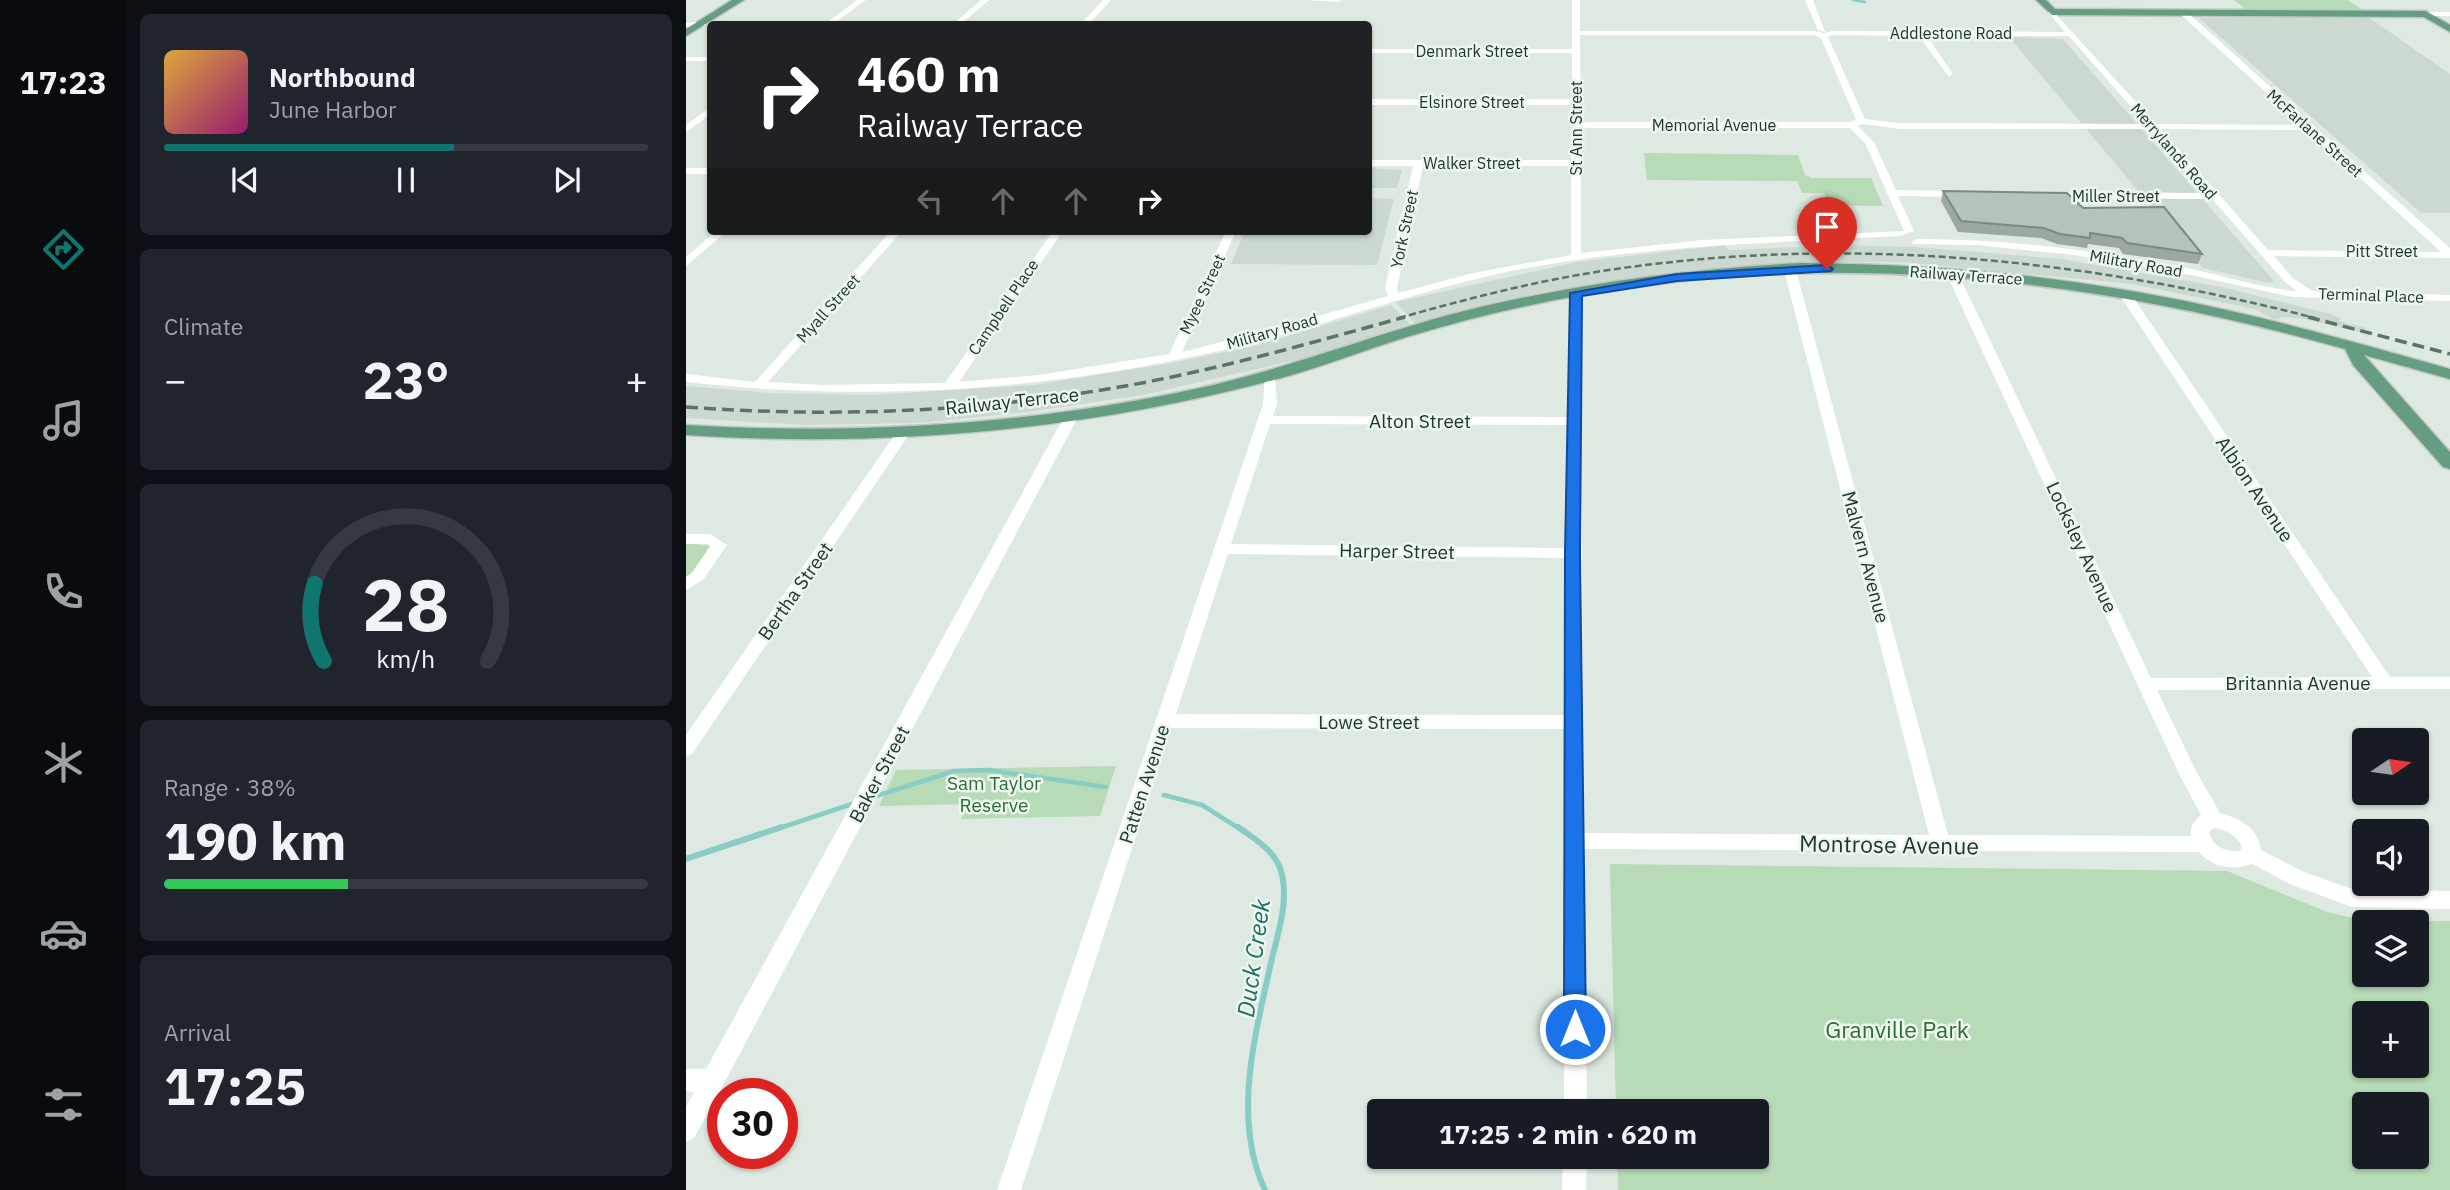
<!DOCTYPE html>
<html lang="en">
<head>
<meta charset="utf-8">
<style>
  body { margin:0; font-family:"IBM Plex Sans",sans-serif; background:#20242c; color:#f1f3f6; height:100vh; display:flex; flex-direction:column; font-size:26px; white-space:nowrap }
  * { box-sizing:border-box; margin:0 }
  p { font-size:23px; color:#9ea1a6 }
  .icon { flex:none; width:38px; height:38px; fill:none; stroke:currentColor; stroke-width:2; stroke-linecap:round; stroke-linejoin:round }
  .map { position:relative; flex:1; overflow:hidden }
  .sheet { display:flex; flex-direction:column; gap:14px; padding:14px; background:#0d0f14; width:560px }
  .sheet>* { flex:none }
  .top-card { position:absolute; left:21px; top:21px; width:665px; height:214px; border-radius:7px; box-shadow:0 2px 5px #0004; background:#202124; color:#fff; overflow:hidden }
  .needle { width:46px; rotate:77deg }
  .tools { position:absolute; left:1666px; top:728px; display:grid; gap:14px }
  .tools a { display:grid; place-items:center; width:77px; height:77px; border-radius:7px; background:#171b24; box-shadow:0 2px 5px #0004; font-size:35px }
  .speed { position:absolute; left:21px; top:1078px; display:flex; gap:14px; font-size:35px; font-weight:700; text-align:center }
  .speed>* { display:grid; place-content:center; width:91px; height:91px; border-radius:50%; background:#171b24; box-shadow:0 2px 5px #0004; line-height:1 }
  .speed .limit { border:10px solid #d22; background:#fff; color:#111 }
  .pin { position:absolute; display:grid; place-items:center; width:60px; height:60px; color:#fff; margin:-72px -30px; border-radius:50% 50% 50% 0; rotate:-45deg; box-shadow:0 0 7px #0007 }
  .pin .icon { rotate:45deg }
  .me { position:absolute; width:77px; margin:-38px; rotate:0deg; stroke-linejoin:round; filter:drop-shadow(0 0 5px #0008) }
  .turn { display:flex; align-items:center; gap:24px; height:147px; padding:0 35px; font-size:32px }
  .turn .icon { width:91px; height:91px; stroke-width:2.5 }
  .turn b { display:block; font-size:49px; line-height:60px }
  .lanes { display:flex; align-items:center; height:66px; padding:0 35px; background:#0003; justify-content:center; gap:35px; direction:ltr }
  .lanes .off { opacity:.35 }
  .big { font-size:52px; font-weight:700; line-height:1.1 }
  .sheet .tile { flex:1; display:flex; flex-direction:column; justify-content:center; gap:10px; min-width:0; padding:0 24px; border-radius:10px; background:#20242c }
  .sheet .dial { align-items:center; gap:0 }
  .dial svg { height:182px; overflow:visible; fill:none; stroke:#363941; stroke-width:7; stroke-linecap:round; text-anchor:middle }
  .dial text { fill:#f1f3f6; stroke:none }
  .song { display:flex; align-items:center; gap:21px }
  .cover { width:84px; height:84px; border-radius:10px; background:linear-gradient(135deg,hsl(40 70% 55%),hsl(320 70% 35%)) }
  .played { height:7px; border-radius:4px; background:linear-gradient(90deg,#0f766e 60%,#363941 60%) }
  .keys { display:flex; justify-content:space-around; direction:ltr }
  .heat { display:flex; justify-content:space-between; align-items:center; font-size:38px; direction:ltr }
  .charge { height:10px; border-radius:5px; background:linear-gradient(90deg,#34c759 38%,#363941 0) }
  .trip { position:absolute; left:681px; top:1099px; width:402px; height:70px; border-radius:7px; background:#171b24; box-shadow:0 2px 5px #0004; font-weight:700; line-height:70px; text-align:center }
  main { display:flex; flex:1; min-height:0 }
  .tab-bar { display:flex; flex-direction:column; width:126px; justify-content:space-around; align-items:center; background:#090b0e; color:#9ea1a6 }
  .tab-bar .icon { width:49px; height:49px }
  .tab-bar .current { color:#0f766e }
  .tab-bar b { font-size:32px; color:#f1f3f6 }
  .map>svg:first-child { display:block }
  .built { fill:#ccd9d0 }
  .green { fill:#b7dab7; fill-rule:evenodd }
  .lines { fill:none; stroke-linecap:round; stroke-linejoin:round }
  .stream-far2 { stroke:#87cdc5; stroke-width:2.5 }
  .stream-far1 { stroke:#87cdc5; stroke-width:4.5 }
  .stream { stroke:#87cdc5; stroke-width:6 }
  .major-casing { stroke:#c1c7c4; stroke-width:3 }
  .minor { fill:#fff; fill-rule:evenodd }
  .major { fill:#649d7f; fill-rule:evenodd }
  .rail-far1 { stroke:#5a7466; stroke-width:2.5; stroke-dasharray:7 3.5; stroke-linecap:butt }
  .rail { stroke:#5a7466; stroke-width:3.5; stroke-dasharray:12 6; stroke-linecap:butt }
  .wall { fill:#9ba99f }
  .building { fill:#b4c4b9; stroke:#7e8982; stroke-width:2 }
  .route { fill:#1a73e8; stroke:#114b97; stroke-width:2 }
  .labels { text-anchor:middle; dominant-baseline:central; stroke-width:5; stroke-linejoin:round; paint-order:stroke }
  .far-street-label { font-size:16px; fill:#20382b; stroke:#eef6f0 }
  .street-label { font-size:19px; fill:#20382b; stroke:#eef6f0 }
  .park-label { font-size:19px; fill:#2c6d33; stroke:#eef6f0 }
  .near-street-label { font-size:23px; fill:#20382b; stroke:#eef6f0 }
  .near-park-label { font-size:23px; fill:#2c6d33; stroke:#eef6f0 }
  .near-water-label { font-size:24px; font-style:italic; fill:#1d7168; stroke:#eef6f0 }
</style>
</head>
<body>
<main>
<nav class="tab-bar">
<b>17:23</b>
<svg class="icon current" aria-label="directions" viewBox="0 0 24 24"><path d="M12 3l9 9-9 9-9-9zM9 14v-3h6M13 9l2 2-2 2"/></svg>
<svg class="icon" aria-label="music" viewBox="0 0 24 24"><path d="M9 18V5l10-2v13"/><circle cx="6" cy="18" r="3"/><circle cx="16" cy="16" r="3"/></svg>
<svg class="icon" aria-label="phone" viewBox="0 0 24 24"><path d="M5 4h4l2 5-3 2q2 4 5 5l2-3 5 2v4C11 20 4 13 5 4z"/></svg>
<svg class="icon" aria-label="climate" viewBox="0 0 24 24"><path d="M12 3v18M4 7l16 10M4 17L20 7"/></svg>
<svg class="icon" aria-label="car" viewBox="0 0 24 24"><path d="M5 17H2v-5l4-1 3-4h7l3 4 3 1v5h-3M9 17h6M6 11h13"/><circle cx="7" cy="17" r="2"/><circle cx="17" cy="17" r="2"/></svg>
<svg class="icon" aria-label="filters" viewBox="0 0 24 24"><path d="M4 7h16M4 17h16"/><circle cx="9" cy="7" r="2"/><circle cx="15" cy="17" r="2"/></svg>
</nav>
<section class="sheet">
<div class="tile">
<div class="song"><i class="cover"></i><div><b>Northbound</b><p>June Harbor</p></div></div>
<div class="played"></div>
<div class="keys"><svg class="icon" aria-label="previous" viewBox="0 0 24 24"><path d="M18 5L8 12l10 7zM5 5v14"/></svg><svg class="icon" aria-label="pause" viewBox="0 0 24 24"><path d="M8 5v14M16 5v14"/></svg><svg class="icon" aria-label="next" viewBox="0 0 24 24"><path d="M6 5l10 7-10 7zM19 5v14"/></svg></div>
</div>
<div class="tile"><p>Climate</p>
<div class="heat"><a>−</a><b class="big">23°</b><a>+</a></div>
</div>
<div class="tile dial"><svg viewBox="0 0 100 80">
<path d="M14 69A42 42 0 1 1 86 69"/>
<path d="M14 69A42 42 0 0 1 10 35" stroke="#0f766e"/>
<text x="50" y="56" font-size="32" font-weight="700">28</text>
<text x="50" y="72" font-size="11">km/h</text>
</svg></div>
<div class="tile"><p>Range · 38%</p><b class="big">190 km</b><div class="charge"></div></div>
<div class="tile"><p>Arrival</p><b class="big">17:25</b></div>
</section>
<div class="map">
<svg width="1764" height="1190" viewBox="0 0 1764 1190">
  <rect width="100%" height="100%" fill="#dee9e1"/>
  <path class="built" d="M1682,17L1764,74V213H1735L1513,18Z
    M1323,37L1377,39L1588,281L1583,283L1517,268Z
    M683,168L716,170L711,188H683Z
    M683,198L708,199L691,265L545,264L559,231H682Z
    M1038,245L1042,250L1155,245L1230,247L1375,259L1531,286L1641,313L1654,318V321L1680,328L1678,333L1618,319L1597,317L1590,320L1568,309L1446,284L1215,262H1118L1000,270L860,291L728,323L710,302L891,262Z
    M705,305L724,324L623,357L457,395L341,412L232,423L118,425L0,418V386L84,393L184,395L348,385L480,364L568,346Z"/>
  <path class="green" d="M1548,0H1662L1677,10L1560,9Z
    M958,153L1112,155L1119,175L1126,178H1185L1197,206L1142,205L1138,193H1116L1111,181L961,180Z
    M0,543L25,546L0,580Z
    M430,766L414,816L275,819L281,804L193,806L210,770Z
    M924,864L1541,871L1641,912L1679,921H1764V1190H932L931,1157H1071V1111H930ZM1678,922H1731V975H1678ZM1678,1013H1731V1066H1678ZM1678,1104H1731V1157H1678Z"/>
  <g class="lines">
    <path class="stream-far2" d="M1167,0L1179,2"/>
    <path class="stream-far1" d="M478,795L516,805L554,829
      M187,797L268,771L303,770L420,787
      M91,829L169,803"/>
    <path class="stream" d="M552,827C567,838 587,849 594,868C604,896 593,930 586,958C570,1032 545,1118 579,1190
      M0,859L96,827"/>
    <g class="major-casing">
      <path id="major" d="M46,0H58L0,36V29Z
        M1350,0H1360L1369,9L1740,11L1764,25V32L1738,17L1366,15Z
        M1115,263C1222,264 1327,271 1433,289C1545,307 1654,338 1764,369V379L1678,355L1764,452V469L1757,467L1667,365L1659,349C1431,285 1192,253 956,286C878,296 800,313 724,336C678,350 634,368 588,380C394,431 199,448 0,435V425C172,435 341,425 509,389C593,371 673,340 755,317C873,286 993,269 1115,263Z"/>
    </g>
    <path class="minor" d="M171,0H180L147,24H139Z
      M295,0H303L275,24H267Z
      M417,0H425L403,24H395Z
      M620,0H656L652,2Z
      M886,0H894V31H1128L1138,33L1146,31L1379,32L1362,12L1366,10L1470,124L1616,125L1494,14L1501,12L1764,248V258L1588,256L1607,278L1626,291L1764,295V301L1607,297L1486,271L1388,255L1291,245L1227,244L1226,242L1231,239C1317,239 1401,249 1486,265C1526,272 1571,288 1611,291L1599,282L1526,199L1362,198L1357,195L1362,192L1521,193L1465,129H1214L1176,124L1172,126L1188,142L1210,190L1276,191L1281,194L1276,197L1212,196L1228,231L1214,236C1082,243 950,246 820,272C731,291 646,323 558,345C374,390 188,403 0,382V374L69,382L205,231H216L82,382L137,385L259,383L367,231H377L273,382L353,375L483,354L540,231H550L496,352L587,329L702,296L699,288L727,166H682V160H885L886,105H682V99H886V53H682V49H886ZM894,35H1128L1135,38L1170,120L1165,122H895ZM1147,35L1233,36L1263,77L1267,74L1241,36H1383L1460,124L1214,123L1179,119L1142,37ZM1617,126L1755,252L1582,250L1475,129L1613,130ZM895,128H1164L1179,143L1218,231L1017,240L895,253ZM737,166H885V255L787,273L712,293L711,288Z
      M1119,0H1127L1139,32L1132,30Z
      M1740,12H1764V16H1737Z
      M20,21V25L0,27V23Z
      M0,57H24V61H0Z
      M24,108V115L0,132V125Z
      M0,168H24V174H0Z
      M30,231H41L0,266V257Z
      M1104,267L1110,270L1262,835L1505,836C1503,827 1509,820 1515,815L1493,774L1260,273L1266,270L1272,273L1465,678L1686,677L1433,294L1439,291L1445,294L1704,677H1764V689L1471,690L1510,771L1534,813C1553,818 1573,828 1575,850L1618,872L1666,889L1764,891V909L1666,907L1604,884L1566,864C1547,871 1527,868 1513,852L1261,851L1255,853L1248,851L898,849L901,1111H878L879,729L485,728L335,1190H311L577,404L579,374H587L589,377L591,404L587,416L882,417L884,293L894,291L898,833L1243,835L1098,270ZM584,424L882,425L880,548L545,544ZM542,554L879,558V715L490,714ZM1528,828C1540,830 1551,835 1556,847L1554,851C1539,852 1527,847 1523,832Z
      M385,413L392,417L35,1089L8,1138L0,1142V1107L8,1092L0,1091V1069H20L378,417Z
      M217,429L224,433L6,754L0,756V735L212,430Z
      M0,534H24L41,545L17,580L0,590V577L7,572L24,546L21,544H0Z
      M877,1157H901L900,1190H876Z"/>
    <use href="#major" class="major"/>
    <path class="rail-far1" d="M713,318C784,298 857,279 930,269C1165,235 1400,259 1629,318"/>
    <path class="rail" d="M1622,317L1764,354
      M0,407C137,417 273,413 409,391C514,375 617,345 719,317"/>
  </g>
  <path class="wall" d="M1257,191L1397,208L1516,254L1512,264L1437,254L1433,248L1402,244L1401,248L1371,244L1355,238L1272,232L1255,201Z"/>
  <path class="building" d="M1257,191L1381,193L1397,208L1478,207L1516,254L1441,243L1436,238L1404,233V238L1374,234L1358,228L1275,221Z"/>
  <path class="route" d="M1141,265L1147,269L1145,271L991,281L896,296L894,553L900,1029L896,1037L889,1040L881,1037L878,1029L879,553L884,293L991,274Z"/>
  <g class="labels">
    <g class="far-street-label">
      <text x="1265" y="33">Addlestone Road</text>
      <text x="786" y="51">Denmark Street</text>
      <text x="786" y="102">Elsinore Street</text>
      <text x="1028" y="125">Memorial Avenue</text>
      <text transform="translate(890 128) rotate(-90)">St Ann Street</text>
      <text transform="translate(1629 133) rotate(42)">McFarlane Street</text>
      <text transform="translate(1488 151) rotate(49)">Merrylands Road</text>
      <text x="786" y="163">Walker Street</text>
      <text x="1430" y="196">Miller Street</text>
      <text transform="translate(718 229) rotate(-78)">York Street</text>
      <text x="1696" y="251">Pitt Street</text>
      <text transform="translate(1450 263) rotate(10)">Military Road</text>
      <text transform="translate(1280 275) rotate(4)">Railway Terrace</text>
      <text transform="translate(516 294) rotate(-65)">Myee Street</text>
      <text transform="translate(1685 295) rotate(2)">Terminal Place</text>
      <text transform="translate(317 307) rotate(-56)">Campbell Place</text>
      <text transform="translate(142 308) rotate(-48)">Myall Street</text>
      <text transform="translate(586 331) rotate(-16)">Military Road</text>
    </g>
    <g class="street-label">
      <text transform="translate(326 401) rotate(-6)">Railway Terrace</text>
      <text x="734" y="421">Alton Street</text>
      <text transform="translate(1569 489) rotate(56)">Albion Avenue</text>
      <text transform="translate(1396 547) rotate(65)">Locksley Avenue</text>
      <text transform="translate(711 551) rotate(1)">Harper Street</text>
      <text transform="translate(1180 557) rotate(75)">Malvern Avenue</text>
      <text transform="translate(109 591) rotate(-55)">Bertha Street</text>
      <text x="1612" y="683">Britannia Avenue</text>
      <text x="683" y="722">Lowe Street</text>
      <text transform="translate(193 774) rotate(-62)">Baker Street</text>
      <text transform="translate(458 784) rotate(-72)">Patten Avenue</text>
    </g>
    <g class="park-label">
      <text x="308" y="783">Sam Taylor<tspan x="308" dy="22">Reserve</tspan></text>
    </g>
    <g class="near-street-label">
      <text transform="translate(1203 844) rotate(1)">Montrose Avenue</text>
    </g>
    <g class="near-park-label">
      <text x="1211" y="1029">Granville Park</text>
    </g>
    <g class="near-water-label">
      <text transform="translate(567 958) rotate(-82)">Duck Creek</text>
    </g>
  </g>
</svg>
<div class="tools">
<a><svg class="needle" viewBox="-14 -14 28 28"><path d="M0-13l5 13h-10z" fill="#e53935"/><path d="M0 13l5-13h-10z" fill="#9ea1a6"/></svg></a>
<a><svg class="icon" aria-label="sound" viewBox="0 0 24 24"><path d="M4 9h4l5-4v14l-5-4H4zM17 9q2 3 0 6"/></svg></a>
<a><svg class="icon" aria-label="layers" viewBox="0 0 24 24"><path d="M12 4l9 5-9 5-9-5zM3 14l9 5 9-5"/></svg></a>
<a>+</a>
<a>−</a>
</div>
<div class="speed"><div class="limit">30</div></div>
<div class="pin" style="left:1141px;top:269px;background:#d93025"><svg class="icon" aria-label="arrive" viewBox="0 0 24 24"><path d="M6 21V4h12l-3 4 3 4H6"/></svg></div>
<svg class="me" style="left:889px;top:1029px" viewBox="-20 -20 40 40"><circle r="17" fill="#1a73e8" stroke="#fff" stroke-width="3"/><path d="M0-11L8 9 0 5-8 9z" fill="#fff"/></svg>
<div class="trip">17:25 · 2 min · 620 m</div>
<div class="top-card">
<div class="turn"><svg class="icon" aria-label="right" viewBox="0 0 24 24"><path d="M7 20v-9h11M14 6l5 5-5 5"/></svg><div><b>460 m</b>Railway Terrace</div></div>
<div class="lanes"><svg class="icon off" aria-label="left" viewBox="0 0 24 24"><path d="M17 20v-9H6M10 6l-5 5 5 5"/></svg><svg class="icon off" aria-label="ahead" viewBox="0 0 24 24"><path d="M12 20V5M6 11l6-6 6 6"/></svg><svg class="icon off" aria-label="ahead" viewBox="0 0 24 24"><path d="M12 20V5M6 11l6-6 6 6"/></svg><svg class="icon" aria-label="right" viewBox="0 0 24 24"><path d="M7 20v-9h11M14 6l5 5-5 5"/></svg></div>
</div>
</div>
</main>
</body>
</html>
